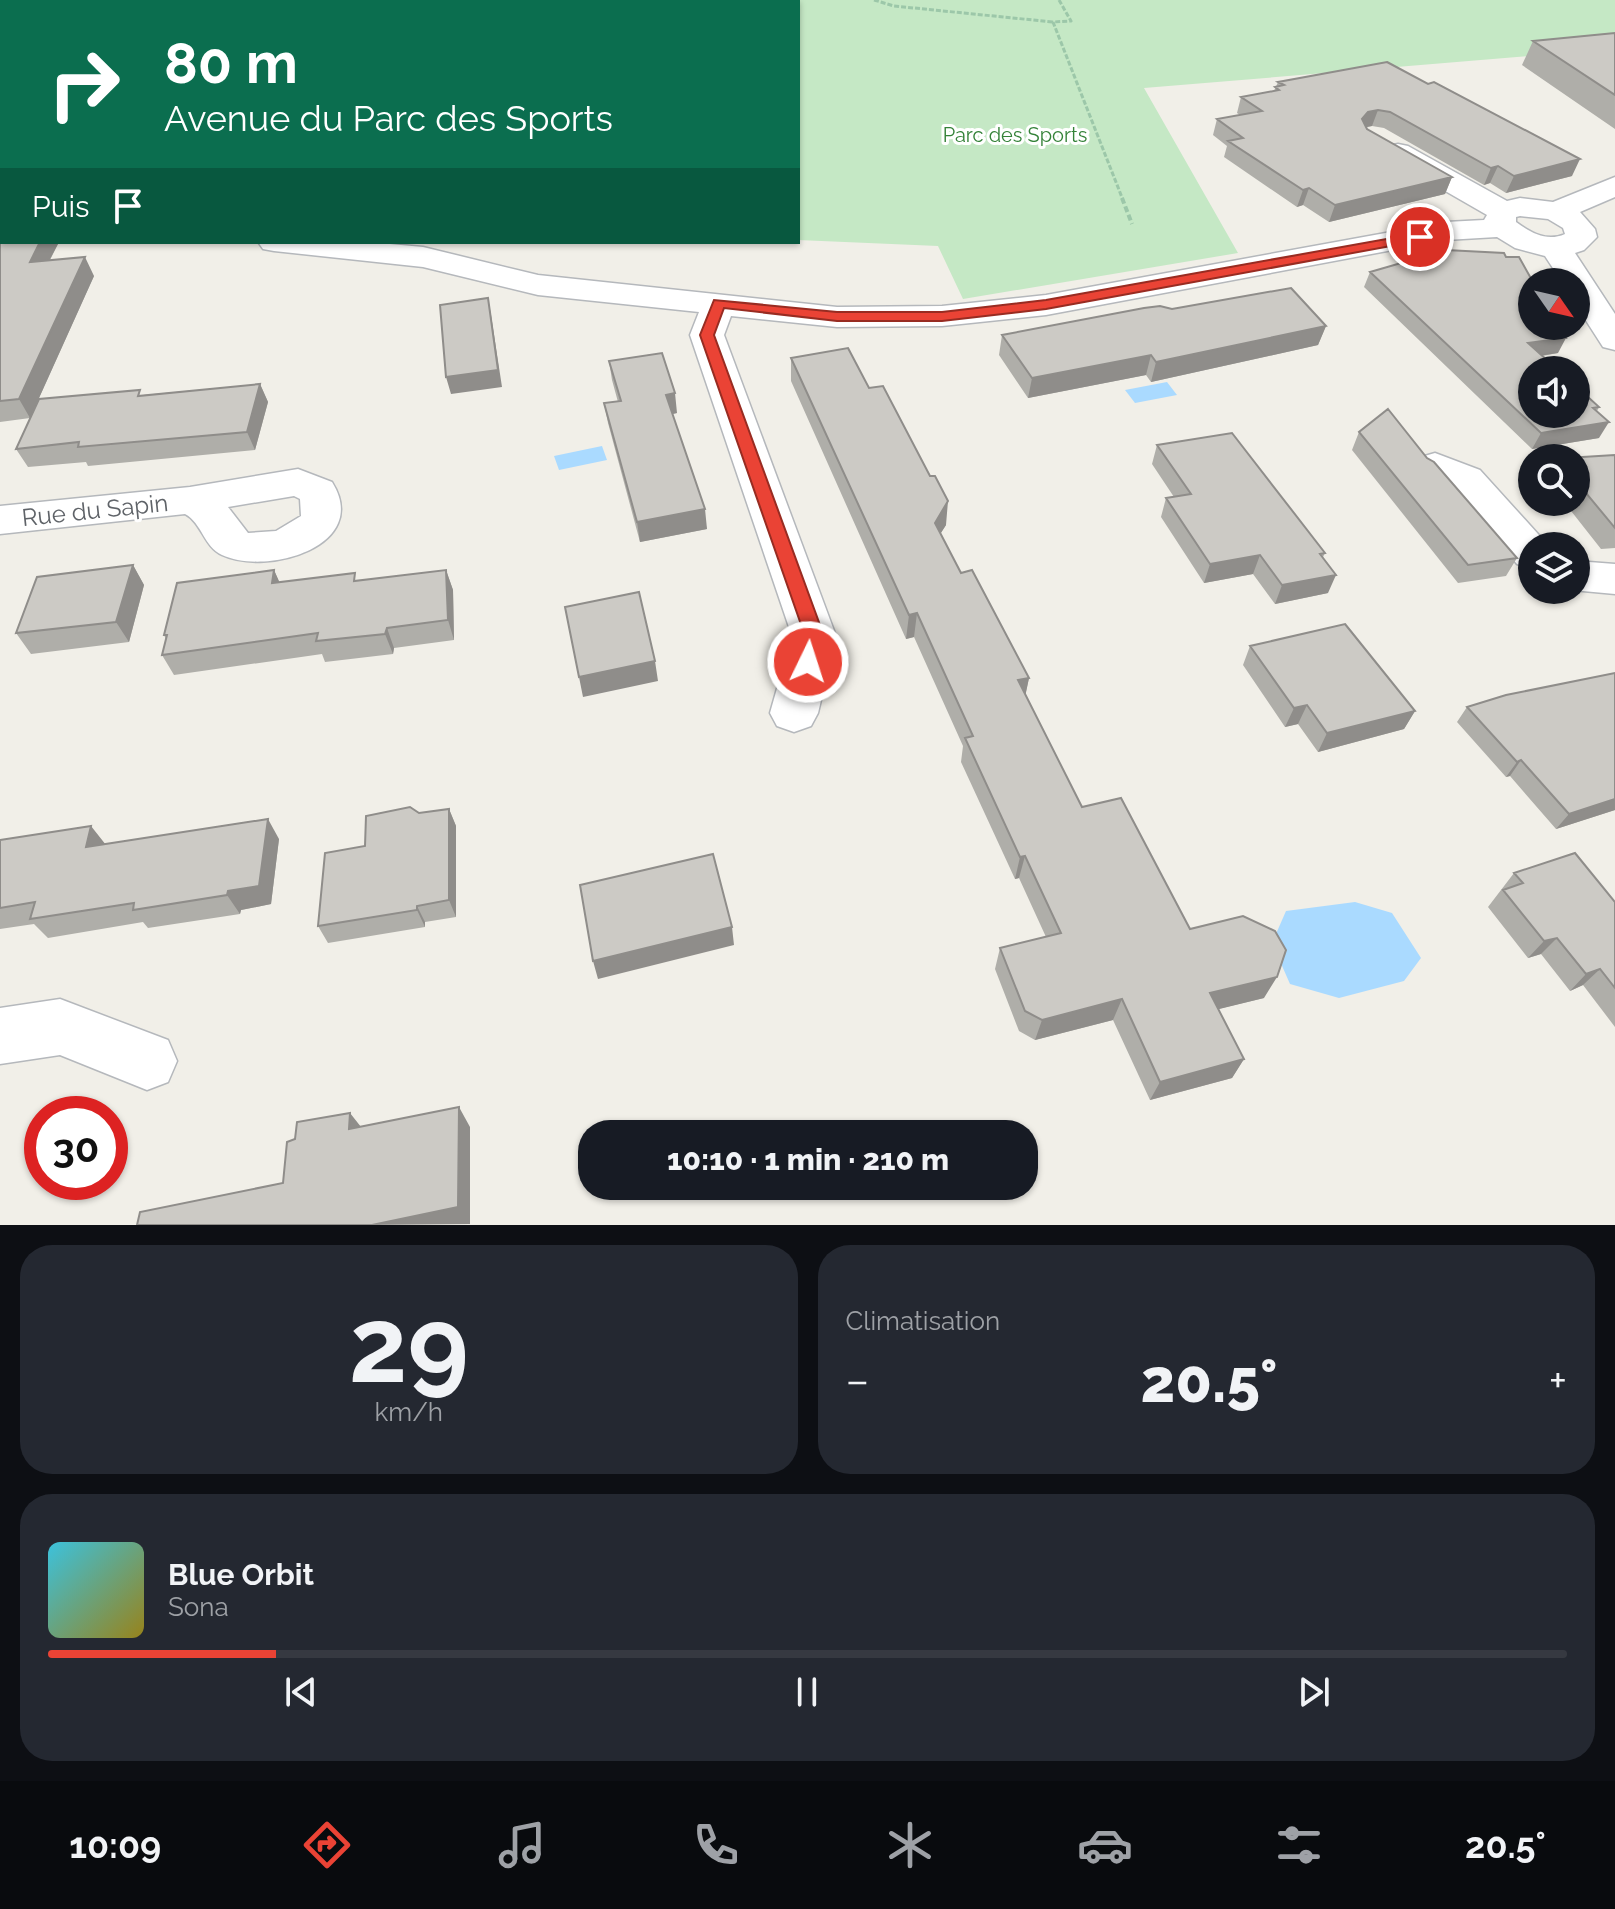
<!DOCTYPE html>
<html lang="fr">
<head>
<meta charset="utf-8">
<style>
  body { margin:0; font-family:Raleway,sans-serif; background:#242831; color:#f1f3f6; height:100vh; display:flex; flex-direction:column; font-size:30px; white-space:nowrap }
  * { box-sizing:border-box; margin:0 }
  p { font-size:26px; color:#9ea1a6 }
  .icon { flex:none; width:44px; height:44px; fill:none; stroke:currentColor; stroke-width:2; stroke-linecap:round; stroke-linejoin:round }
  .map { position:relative; height:1225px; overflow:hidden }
  .sheet { display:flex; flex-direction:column; gap:20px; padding:20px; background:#0d0f14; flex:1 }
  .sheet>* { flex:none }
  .guide { position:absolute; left:0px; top:0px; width:800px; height:244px; box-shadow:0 2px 6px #0004; background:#0b6e4f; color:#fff; overflow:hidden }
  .needle { width:52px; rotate:124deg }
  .buttons { position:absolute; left:1518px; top:268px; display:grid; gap:16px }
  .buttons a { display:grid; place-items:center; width:72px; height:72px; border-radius:50%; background:#171b24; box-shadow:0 2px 6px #0004; font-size:40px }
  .speed { position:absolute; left:24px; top:1096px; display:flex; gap:16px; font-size:40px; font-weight:700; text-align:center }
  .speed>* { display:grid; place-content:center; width:104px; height:104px; border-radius:50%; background:#171b24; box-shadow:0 2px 6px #0004; line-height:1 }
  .speed .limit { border:12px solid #d22; background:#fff; color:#111 }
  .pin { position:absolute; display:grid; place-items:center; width:68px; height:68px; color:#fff; margin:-34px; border:4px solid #fff; border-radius:50%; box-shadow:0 2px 8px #0007 }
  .me { position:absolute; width:88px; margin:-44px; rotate:4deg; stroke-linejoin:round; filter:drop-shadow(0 0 6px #0008) }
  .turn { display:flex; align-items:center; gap:28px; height:168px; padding:0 32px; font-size:36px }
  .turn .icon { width:104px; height:104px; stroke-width:2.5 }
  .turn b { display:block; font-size:56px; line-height:68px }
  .then { display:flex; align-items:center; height:76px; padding:0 32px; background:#0003; gap:16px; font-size:30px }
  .big { font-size:60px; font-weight:800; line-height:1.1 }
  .sheet .widget { flex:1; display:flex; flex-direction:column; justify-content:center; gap:12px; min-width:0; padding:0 28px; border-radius:32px; background:#242831 }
  .sheet .dial { align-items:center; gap:0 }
  .dial b { font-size:104px; line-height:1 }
  .song { display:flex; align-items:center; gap:24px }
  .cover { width:96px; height:96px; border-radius:12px; background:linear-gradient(135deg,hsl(190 70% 55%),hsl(50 70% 35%)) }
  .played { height:8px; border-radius:4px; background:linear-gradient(90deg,#ea4335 15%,#363941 15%) }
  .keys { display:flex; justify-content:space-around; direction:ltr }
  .heat { display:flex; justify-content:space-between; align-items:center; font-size:44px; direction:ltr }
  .sheet .tiles { flex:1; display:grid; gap:20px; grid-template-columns:1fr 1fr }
  .widget:last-child { grid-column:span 2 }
  .trip { position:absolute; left:578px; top:1120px; width:460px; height:80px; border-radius:32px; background:#171b24; box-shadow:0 2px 6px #0004; font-weight:800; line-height:80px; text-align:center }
  .dock { display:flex; height:128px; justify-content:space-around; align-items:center; background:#090b0e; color:#9ea1a6 }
  .dock .icon { width:56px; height:56px }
  .dock .on { color:#ea4335 }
  .dock b { font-size:36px; color:#f1f3f6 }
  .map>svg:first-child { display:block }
  .green { fill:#c5e8c5 }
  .water { fill:#aadaff }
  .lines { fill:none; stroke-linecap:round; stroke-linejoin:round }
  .minor-casing { stroke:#b5b8bc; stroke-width:3 }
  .path-far1 { stroke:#9cc7a9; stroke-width:3; stroke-dasharray:5 2; stroke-linecap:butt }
  .path { stroke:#9cc7a9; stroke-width:4; stroke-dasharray:6 3; stroke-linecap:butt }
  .minor { fill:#fff; fill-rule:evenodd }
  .wall { fill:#afaea9 }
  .shaded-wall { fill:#8f8d8a }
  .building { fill:#cccac5; stroke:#8f8d8a; stroke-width:2 }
  .route { fill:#ea4335; stroke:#982c22; stroke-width:2 }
  .labels { text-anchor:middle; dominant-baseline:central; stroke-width:6; stroke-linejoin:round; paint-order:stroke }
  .far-park-label { font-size:20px; fill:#348238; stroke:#fff }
  .street-label { font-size:24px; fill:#5f6368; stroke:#fff }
</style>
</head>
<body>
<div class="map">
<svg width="1615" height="1225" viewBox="0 0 1615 1225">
  <rect width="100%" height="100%" fill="#f1efe8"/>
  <path class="green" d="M347,0H1615V49L1144,88L1238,253L963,299L938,246L798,240V2H345Z"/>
  <path class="water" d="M1167,382L1177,395L1135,403L1125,390Z
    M602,446L607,460L559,470L554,456Z
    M1355,902L1392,913L1421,958L1404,981L1339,998L1290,984L1272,943L1286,911Z"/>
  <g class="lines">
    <g class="minor-casing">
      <path id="minor" d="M1398,144L1408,146L1507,201L1520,198L1553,202L1615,177V197L1580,212L1595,229L1597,237L1584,250L1575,253L1615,314V350L1603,347L1576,305V282H1562L1545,256L1515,248L1497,237L1446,240L1046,315L942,326L837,327L731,316L724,335L836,636L818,713L811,726L794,732L777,726L770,713L792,636L690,335L699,312L538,295L423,267L274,251L263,249L258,242H368L423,247L538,275L837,307L942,306L1046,295L1446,222L1484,220L1487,215L1388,158L1384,152L1388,146ZM1520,216L1548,219L1563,228L1565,234C1547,242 1531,233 1516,222V217Z
        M2,155V173L0,174V156Z
        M1435,453L1480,470L1547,544L1548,546H1532V569L1517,564L1452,488L1421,475L1416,466L1421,457Z
        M298,469L332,482C372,546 267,576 222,555C204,547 202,523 185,514L0,534V506L190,487ZM294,496L300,499L301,516L276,531L248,533L228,507Z
        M1576,561L1615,564V594L1572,590H1576Z
        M60,999L168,1040L177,1061L168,1082L147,1090L60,1055L0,1064V1008Z"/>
    </g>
    <path class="path-far1" d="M874,0L894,6L1053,22
      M1059,0L1071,21L1053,22L1123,200"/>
    <path class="path" d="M1122,198L1132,224"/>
    <use href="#minor" class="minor"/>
  </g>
  <path class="wall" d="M1615,33V129L1522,65L1533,41Z
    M1387,62L1572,176L1506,193L1490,183L1484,185L1384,128L1372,126L1366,127L1367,129L1452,177L1445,194L1329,222L1303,205L1297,207L1224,157L1227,146L1213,135L1217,119L1240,115L1237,113L1241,97L1274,91L1278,82Z
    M0,198L2,242H59L50,260L94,276L30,418L0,422Z
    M1370,272L1558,353L1542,356L1599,407L1597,411L1599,438L1532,449L1364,287Z
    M1172,309L1326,326L1318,345L1151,382L1146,375L1028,398L999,355L1002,335Z
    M791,358L869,388L946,525L940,534L961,573L1029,678L1025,696L1082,807L1190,929L1264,998L1218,1009L1244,1059L1232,1078L1150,1100L1113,1020L1035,1040L1019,1031L995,969L1000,948L1046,937L1019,878L1015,879L961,762L963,746L914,637L906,639L791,381Z
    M609,361L677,413L672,414L707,529L640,542L608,423L604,403L618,402L612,380Z
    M260,384L268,402L255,450L88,466L86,462L28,467L16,449L143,395Z
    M1359,432L1427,458L1517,558L1506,576L1458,583L1352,450Z
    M1157,445L1325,553L1323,557L1328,593L1275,604L1253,574L1204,583L1161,517L1166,498L1174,497L1152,464Z
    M1615,455V548L1601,549L1564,502H1576V458Z
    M133,565L144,585L129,642L31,654L16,633Z
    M274,570L279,582L358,581L446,570L453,590L454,640L394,648L393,654L325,662L322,654L174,675L162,655L166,639L164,635Z
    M1250,646L1415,711L1404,729L1318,752L1298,724L1285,727L1243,665Z
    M1615,673V810L1556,829L1510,776L1506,777L1457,722L1467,707Z
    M449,809L456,826V917L425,922V927L328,943L318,926L419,813Z
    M279,839L271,904L241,910L240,914L148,928L143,922L48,938L34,924L0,929V840L105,844Z
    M1514,873L1615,902V1027L1583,985L1570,991L1541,954L1528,958L1488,907Z"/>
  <path class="shaded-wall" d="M113,0H134L131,2H110Z
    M2,82V100L0,101V83Z
    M1378,110L1372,126L1362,128V119L1368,112Z
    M1580,159L1572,176L1506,193L1514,176Z
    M1498,166L1490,183L1484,185L1491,168Z
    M1452,177L1445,194L1329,222L1335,205Z
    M1309,188L1303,205L1297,207L1303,190Z
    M40,242H59L39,280L30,262Z
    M85,257L94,276L30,418L19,399Z
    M488,298L491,315L502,387L451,394L446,377Z
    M1326,326L1318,345L1151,382L1156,362Z
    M1566,338L1558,353L1520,359L1528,343Z
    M1151,355L1146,375L1028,398L1032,378Z
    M260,384L268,402L255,450L247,432Z
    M675,393L677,413L668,415L666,395Z
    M1609,422L1599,438L1532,449L1541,433Z
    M948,501L946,525L932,547L935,523Z
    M705,509L707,529L640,542L637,522Z
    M1260,555L1253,574L1204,583L1210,564Z
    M133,565L144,585L129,642L116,622Z
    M274,570L283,590L272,583Z
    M446,570L453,590L454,640L448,620Z
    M1336,575L1328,593L1275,604L1282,585Z
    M917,613L914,637L906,639L909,615Z
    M387,628L394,648L393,654L385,634Z
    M655,661L658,681L583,697L579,677Z
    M1029,678L1024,702L1018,680Z
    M1307,705L1298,724L1285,727L1294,708Z
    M1415,711L1404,729L1318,752L1327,733Z
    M1521,760L1510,776L1506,777L1517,762Z
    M1615,799V810L1556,829L1569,814Z
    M449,809L456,826V917L449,900Z
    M268,819L279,839L271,904L241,910L240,914L227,895L228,891Z
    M91,826L106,845L86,847Z
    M1025,856L1019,878L1015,879L1020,857Z
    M417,906L425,922V927L417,910Z
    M732,927L734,945L598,979L593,961Z
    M1557,938L1541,954L1528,958L1544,941Z
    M1600,969L1583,985L1570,991L1586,974Z
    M1277,977L1264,998L1199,1014L1210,993Z
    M1122,999L1113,1020L1035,1040L1042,1020Z
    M1244,1059L1232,1078L1150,1100L1160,1082Z
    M459,1107L470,1127V1224L372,1225Z
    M350,1113L365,1132L349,1129Z"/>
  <path class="building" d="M0,0H113L110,2H2V82L0,83Z
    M1615,33V95L1533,41Z
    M1387,62L1428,84L1434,82L1580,159L1514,176L1498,166L1491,168L1390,112L1378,110L1368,112L1362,119L1367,129L1452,177L1335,205L1309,188L1303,190L1228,141L1243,138L1217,119L1262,111L1241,97L1279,90L1275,87L1284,85L1278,82Z
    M2,197V242H40L30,262L85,257L19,399L0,401V198Z
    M1446,250L1504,253L1506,257H1519L1533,282H1532V326H1559L1566,338L1528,343L1558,370H1532V414H1576V386L1599,407L1593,408L1609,422L1541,433L1370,272Z
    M1291,288L1326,326L1156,362L1151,355L1032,378L1002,335L1144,308L1160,306L1172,309Z
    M488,298L498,370L446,377L440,305Z
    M848,348L869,388L883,386L930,476H935L948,501L935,523L961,573L972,570L1029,678L1018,680L1082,807L1121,798L1190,929L1243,916L1275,931L1286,950L1277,977L1210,993L1244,1059L1160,1082L1122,999L1042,1020L1025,1011L1000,948L1061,933L1025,856L1020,857L965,738L973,736L917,613L909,615L791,358Z
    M662,353L675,393L666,395L705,509L637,522L604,403L621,401L609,361Z
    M260,384L247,432L78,447L79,442L16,449L39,399L140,390L138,396Z
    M1388,409L1427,458L1434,462L1517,558L1468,565L1359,432Z
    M1232,433L1325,553L1320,554L1336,575L1282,585L1260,555L1210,564L1166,498L1191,494L1157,445Z
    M1615,455V528L1576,481V458H1566Z
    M133,565L116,622L16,633L37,577Z
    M274,570L272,583L355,573L354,581L446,570L448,620L387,628L385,634L316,641L318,633L162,655L167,635H164L177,583Z
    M639,592L655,661L579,677L565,607Z
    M1345,624L1415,711L1327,733L1307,705L1294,708L1250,646Z
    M1615,673V799L1569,814L1521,760L1517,762L1467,707L1506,695Z
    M410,807L419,813L449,809V900L417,906V910L318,926L325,853L365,846L366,816Z
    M268,819L259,886L228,891L227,895L133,910L134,903L30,919L35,902L0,908V840L91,826L86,847Z
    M1575,853L1615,902V988L1600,969L1586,974L1557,938L1544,941L1503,890L1523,883L1514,873Z
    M713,854L732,927L593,961L580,885Z
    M459,1107L458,1207L372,1225H137L140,1212L283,1183L287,1142L295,1139L297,1122L350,1113L349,1129Z"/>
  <path class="route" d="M1420,233L1424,234V240L1046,309L942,321H837L724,308L714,335L824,636L814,667H801L798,662L805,636L700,335L714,300L837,312H942L1046,300Z"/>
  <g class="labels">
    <g class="far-park-label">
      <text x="1015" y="135">Parc des Sports</text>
    </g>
    <g class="street-label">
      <text transform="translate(95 510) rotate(-6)">Rue du Sapin</text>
    </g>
  </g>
</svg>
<div class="buttons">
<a><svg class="needle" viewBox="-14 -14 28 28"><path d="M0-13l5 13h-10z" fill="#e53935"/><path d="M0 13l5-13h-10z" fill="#9ea1a6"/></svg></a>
<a><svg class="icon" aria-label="sound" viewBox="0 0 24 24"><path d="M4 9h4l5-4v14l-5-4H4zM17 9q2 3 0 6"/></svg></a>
<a><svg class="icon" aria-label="search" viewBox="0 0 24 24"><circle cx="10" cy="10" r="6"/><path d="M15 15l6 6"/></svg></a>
<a><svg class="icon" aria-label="layers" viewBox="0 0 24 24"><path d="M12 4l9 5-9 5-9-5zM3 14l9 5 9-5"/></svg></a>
</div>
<div class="speed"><div class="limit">30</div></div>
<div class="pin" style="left:1420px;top:237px;background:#d93025"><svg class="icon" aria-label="arrive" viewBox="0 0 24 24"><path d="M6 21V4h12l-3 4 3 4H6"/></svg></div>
<svg class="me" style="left:808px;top:662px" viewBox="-20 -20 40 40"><circle r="17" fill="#ea4335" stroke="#fff" stroke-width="3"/><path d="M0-11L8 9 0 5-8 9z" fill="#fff"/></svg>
<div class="trip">10:10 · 1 min · 210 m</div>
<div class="guide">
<div class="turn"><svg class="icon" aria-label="right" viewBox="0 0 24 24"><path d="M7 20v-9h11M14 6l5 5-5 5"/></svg><div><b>80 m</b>Avenue du Parc des Sports</div></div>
<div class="then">Puis<svg class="icon" aria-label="arrive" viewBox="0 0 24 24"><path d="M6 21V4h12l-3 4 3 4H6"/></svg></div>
</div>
</div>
<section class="sheet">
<div class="tiles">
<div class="widget dial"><b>29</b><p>km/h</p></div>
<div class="widget"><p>Climatisation</p>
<div class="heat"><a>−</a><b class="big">20.5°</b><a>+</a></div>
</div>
<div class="widget">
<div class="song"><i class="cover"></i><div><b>Blue Orbit</b><p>Sona</p></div></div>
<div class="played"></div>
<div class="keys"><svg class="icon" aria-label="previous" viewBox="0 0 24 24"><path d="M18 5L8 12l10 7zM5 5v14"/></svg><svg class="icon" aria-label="pause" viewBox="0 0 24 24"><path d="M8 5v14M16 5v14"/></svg><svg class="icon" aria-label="next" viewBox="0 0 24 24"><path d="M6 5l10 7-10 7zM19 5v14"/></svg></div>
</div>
</div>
</section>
<nav class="dock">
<b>10:09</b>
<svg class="icon on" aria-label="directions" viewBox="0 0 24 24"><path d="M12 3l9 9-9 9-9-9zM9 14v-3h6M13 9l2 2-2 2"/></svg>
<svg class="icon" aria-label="music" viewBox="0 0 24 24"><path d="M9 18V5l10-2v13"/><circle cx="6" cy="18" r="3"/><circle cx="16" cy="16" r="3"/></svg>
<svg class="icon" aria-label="phone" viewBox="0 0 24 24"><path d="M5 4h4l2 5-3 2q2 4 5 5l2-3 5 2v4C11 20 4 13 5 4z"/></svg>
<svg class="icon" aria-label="climate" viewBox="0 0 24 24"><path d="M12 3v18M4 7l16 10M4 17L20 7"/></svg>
<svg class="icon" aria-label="car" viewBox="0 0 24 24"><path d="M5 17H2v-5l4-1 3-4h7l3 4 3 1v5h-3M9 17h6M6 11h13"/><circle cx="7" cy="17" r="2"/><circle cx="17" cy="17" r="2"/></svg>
<svg class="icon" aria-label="filters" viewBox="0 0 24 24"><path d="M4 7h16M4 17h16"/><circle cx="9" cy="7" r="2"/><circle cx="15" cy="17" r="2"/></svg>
<b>20.5°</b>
</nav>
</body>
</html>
